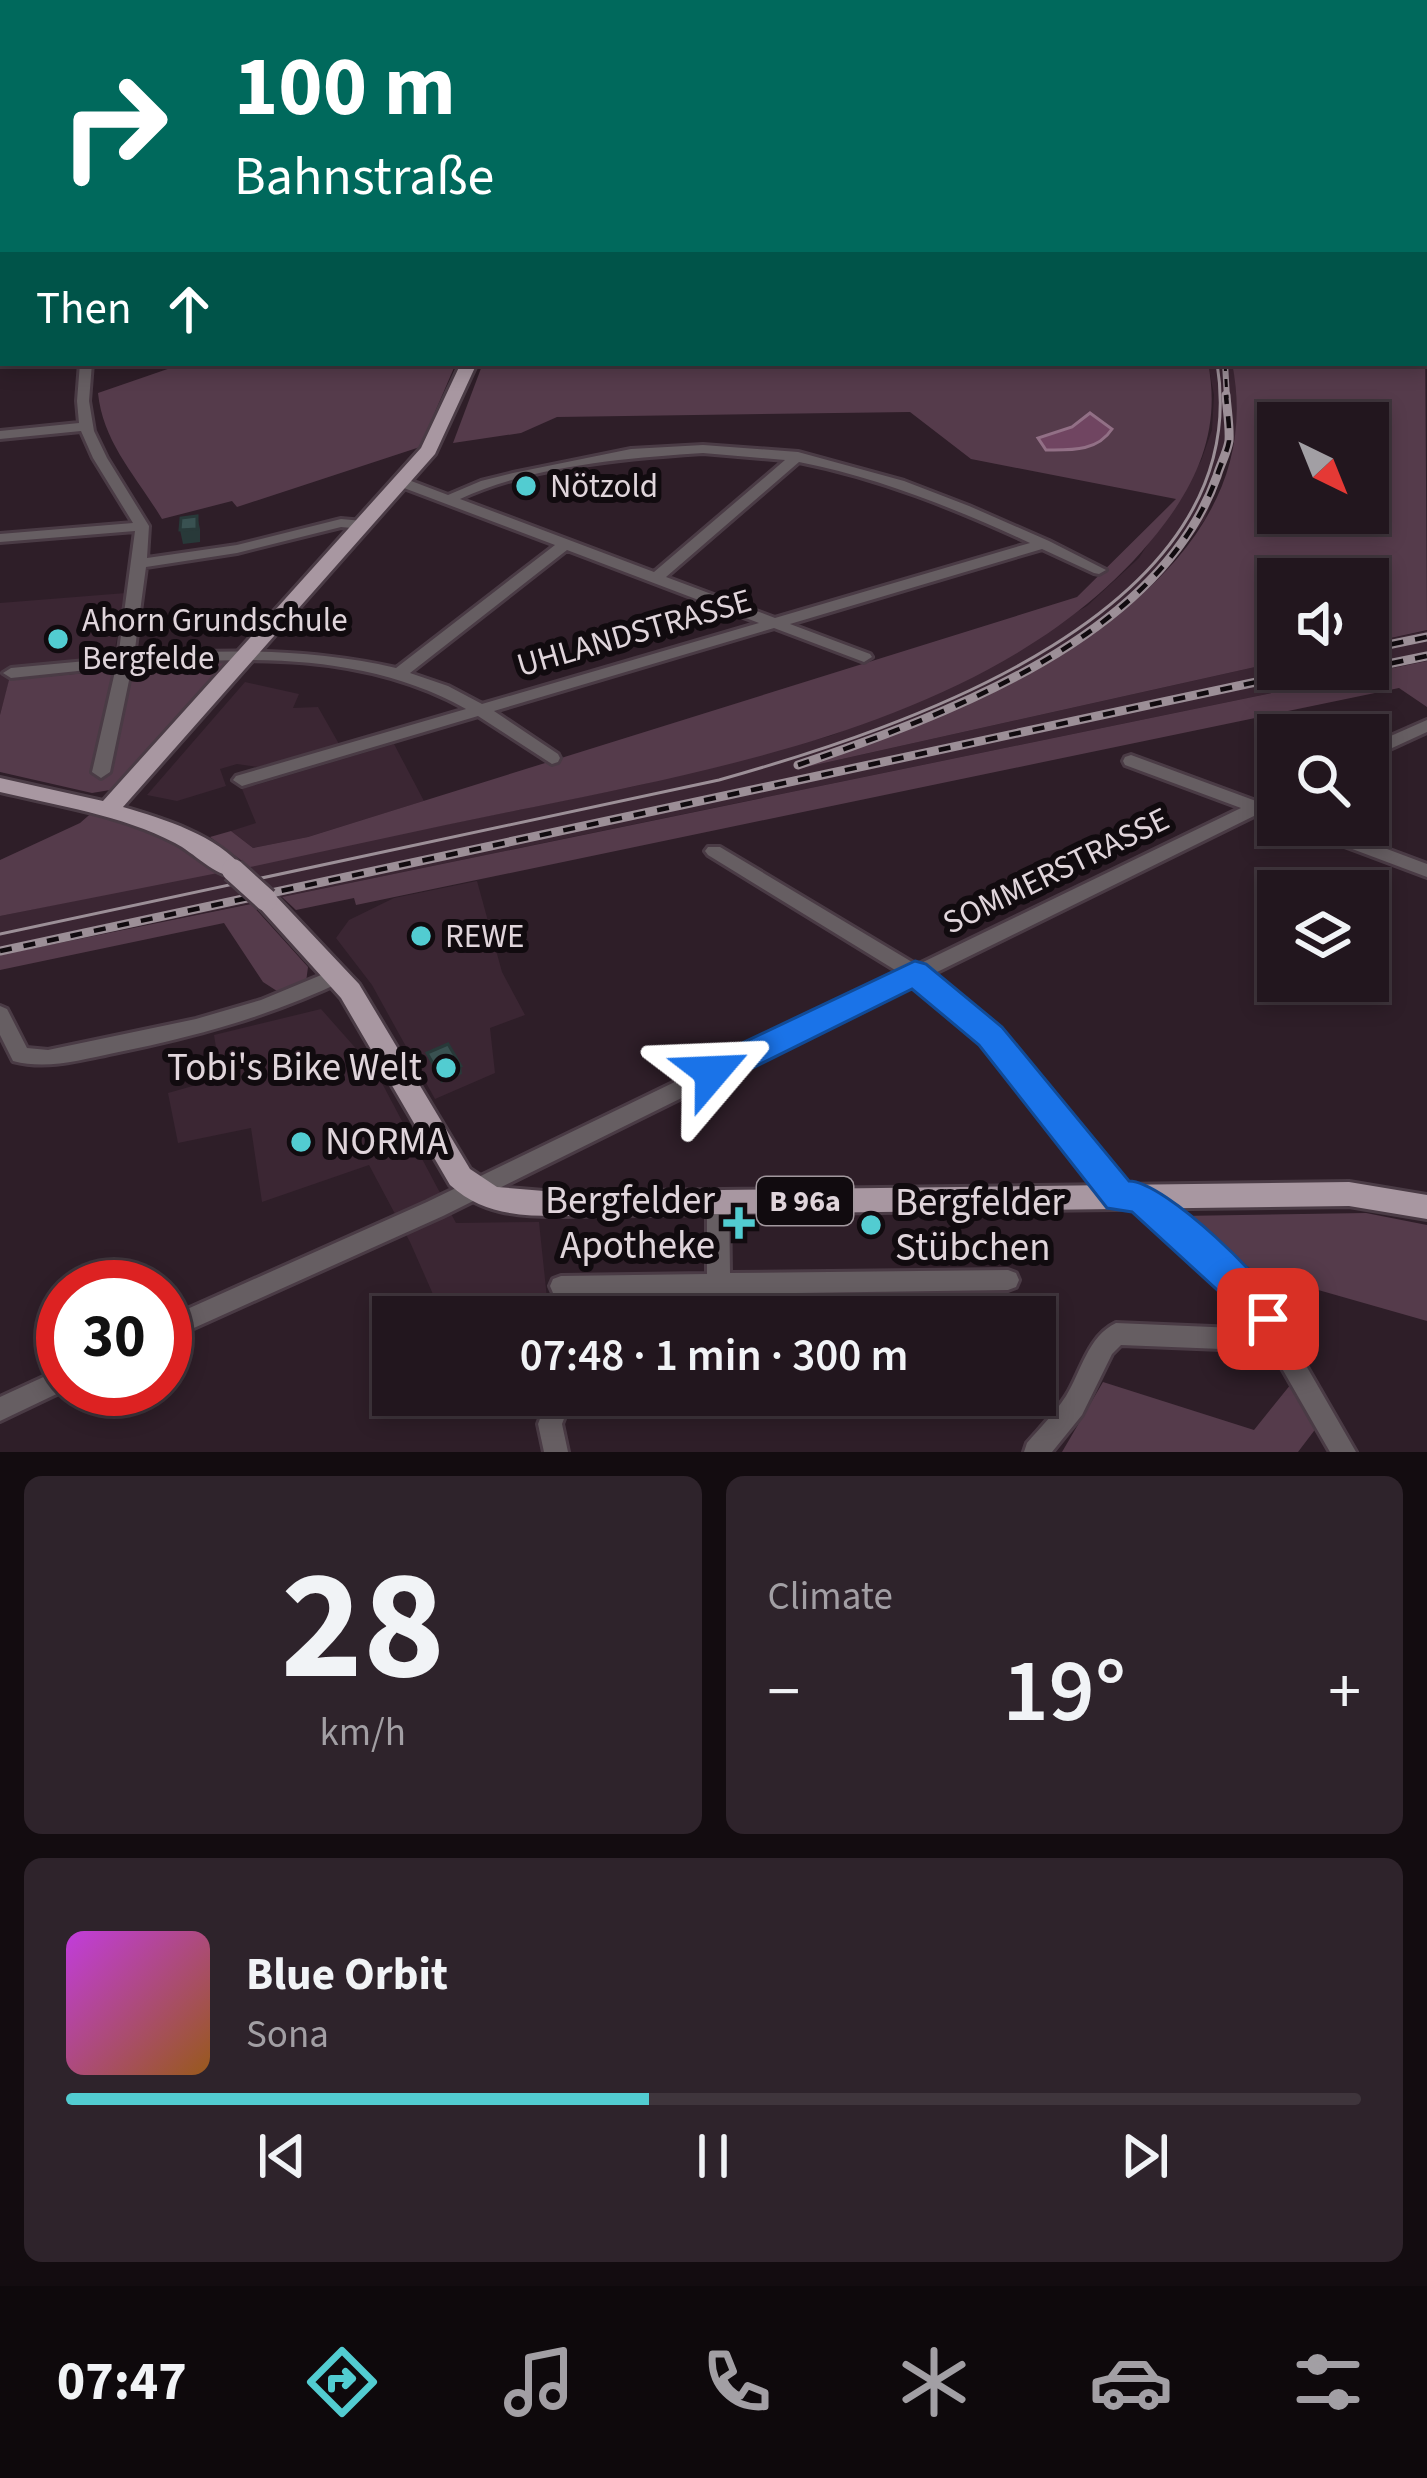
<!DOCTYPE html>
<html lang="en">
<head>
<meta charset="utf-8">
<style>
  body { margin:0; font-family:"Source Sans 3",sans-serif; background:#2e232b; color:#f1f3f6; height:100vh; display:flex; flex-direction:column; font-size:45px; white-space:nowrap }
  * { box-sizing:border-box; margin:0 }
  p { font-size:39px; color:#a29fa4 }
  .icon { flex:none; width:66px; height:66px; fill:none; stroke:currentColor; stroke-width:2; stroke-linecap:round; stroke-linejoin:round }
  .map { position:relative; height:1452px; overflow:hidden }
  .panel { display:flex; flex-direction:column; gap:24px; padding:24px; background:#130c10; flex:1 }
  .panel>* { flex:none }
  .top-card { position:absolute; left:0px; top:0px; width:1428px; height:366px; box-shadow:0 6px 18px #0003,0 0 0 3px #3f353c; background:#00695c; color:#fff; overflow:hidden }
  .needle { width:78px; rotate:137deg }
  .tools { position:absolute; left:1257px; top:402px; display:grid; gap:24px }
  .tools a { display:grid; place-items:center; width:132px; height:132px; border-radius:0px; background:#22161e; box-shadow:0 6px 18px #0003,0 0 0 3px #3f353c; font-size:60px }
  .speed { position:absolute; left:36px; top:1260px; display:flex; gap:24px; font-size:60px; font-weight:700; text-align:center }
  .speed>* { display:grid; place-content:center; width:156px; height:156px; border-radius:50%; background:#22161e; box-shadow:0 6px 18px #0003,0 0 0 3px #3f353c; line-height:1 }
  .speed .limit { border:18px solid #d22; background:#fff; color:#111 }
  .pin { position:absolute; display:grid; place-items:center; width:102px; height:102px; color:#fff; margin:-51px; border-radius:24px; box-shadow:0 6px 18px #0006 }
  .me { position:absolute; width:132px; margin:-66px; rotate:64deg; stroke-linejoin:round; filter:drop-shadow(0 0 9px #0008) }
  .turn { display:flex; align-items:center; gap:42px; height:252px; padding:0 36px; font-size:54px }
  .turn .icon { width:156px; height:156px; stroke-width:2.5 }
  .turn b { display:block; font-size:84px; line-height:102px }
  .then { display:flex; align-items:center; height:114px; padding:0 36px; background:#0003; gap:24px; font-size:45px }
  .big { font-size:90px; font-weight:600; line-height:1.1 }
  .panel .tile { flex:1; display:flex; flex-direction:column; justify-content:center; gap:18px; min-width:0; padding:0 42px; border-radius:18px; background:#2e232b }
  .panel .dial { align-items:center; gap:0 }
  .dial b { font-size:156px; line-height:1 }
  .song { display:flex; align-items:center; gap:36px }
  .cover { width:144px; height:144px; border-radius:18px; background:linear-gradient(135deg,hsl(290 70% 55%),hsl(30 70% 35%)) }
  .played { height:12px; border-radius:6px; background:linear-gradient(90deg,#52ccd1 45%,#3f353c 45%) }
  .keys { display:flex; justify-content:space-around; direction:ltr }
  .heat { display:flex; justify-content:space-between; align-items:center; font-size:66px; direction:ltr }
  .panel .tiles { flex:1; display:grid; gap:24px; grid-template-columns:1fr 1fr }
  .tile:last-child { grid-column:span 2 }
  .trip { position:absolute; left:372px; top:1296px; width:684px; height:120px; border-radius:0px; background:#22161e; box-shadow:0 6px 18px #0003,0 0 0 3px #3f353c; font-weight:600; line-height:120px; text-align:center }
  .tab-bar { display:flex; height:192px; justify-content:space-around; align-items:center; background:#0e090c; color:#a29fa4 }
  .tab-bar .icon { width:84px; height:84px }
  .tab-bar .current { color:#52ccd1 }
  .tab-bar b { font-size:54px; color:#f1f3f6 }
  .map>svg:first-child { display:block }
  .built { fill:#3b2633 }
  .green { fill:#553b4b; fill-rule:evenodd }
  .water { fill:#704561; stroke:#927086; stroke-width:3 }
  .lines { fill:none; stroke-linecap:round; stroke-linejoin:round }
  .minor-casing { stroke:#4a3b45; stroke-width:6 }
  .major-casing { stroke:#4a3b45; stroke-width:6 }
  .minor { fill:#665e62; fill-rule:evenodd }
  .major { fill:#a897a1; fill-rule:evenodd }
  .tram { stroke:#9c8f97; stroke-width:3 }
  .rail-far1-casing { stroke:#9c8f97; stroke-width:6 }
  .rail-casing { stroke:#9c8f97; stroke-width:9 }
  .rail-far1 { stroke:#110b0f; stroke-width:3; stroke-dasharray:8; stroke-linecap:butt }
  .rail { stroke:#110b0f; stroke-width:4.5; stroke-dasharray:12; stroke-linecap:butt }
  .major-bridge-casing { stroke:#4a3b45; stroke-width:28; stroke-linecap:butt }
  .major-bridge { stroke:#a897a1; stroke-width:22 }
  .shaded-wall { fill:#283939 }
  .building { fill:#395151; stroke:#283939; stroke-width:3 }
  .route { fill:#1a73e8; stroke:#114b97; stroke-width:3 }
  .poi-dot { fill:#52ccd1; stroke:#110b0f; stroke-width:4.5 }
  .labels { text-anchor:middle; dominant-baseline:central; stroke-width:12; stroke-linejoin:round; paint-order:stroke }
  .shield { fill:#110b0f; stroke:#a2989e; stroke-width:3 }
  .shield-label { font-size:30px; font-weight:bold; fill:#e0d5db }
  .poi-label { font-size:33px; fill:#e0d5db; stroke:#110b0f; text-anchor:start }
  .street-label { font-size:33px; fill:#e0d5db; stroke:#110b0f }
  .near-poi-label { font-size:39px; fill:#e0d5db; stroke:#110b0f; text-anchor:end }
</style>
</head>
<body>
<div class="map">
<svg width="1427" height="1452" viewBox="0 0 1427 1452">
  <rect width="100%" height="100%" fill="#2e1e28"/>
  <path class="built" d="M1208,363H1232L1239,395L1237,432L1205,519L1166,571L1116,616L1038,669L964,707L815,765L1278,662V669H1368V643L1427,631V661L0,955V916L640,785L830,736L930,696L1087,606L1139,558L1201,461L1212,430L1214,395Z
    M126,593L113,658L13,667L0,715V603Z
    M245,682L299,694L293,708L318,707L339,744L258,767L237,764L220,769L226,786L177,801L147,795Z
    M394,744L424,801L308,837L253,848L231,831L256,823L242,789Z
    M477,881L502,972L525,1015L490,1028L495,1073L435,1099L372,985L336,938L349,920L394,898Z
    M321,1009L375,1070L456,1223L539,1222L549,1317H443L410,1242L369,1165L262,1202L251,1128L178,1143L168,1093L221,1078L214,1035Z"/>
  <path class="green" d="M1425,327L1427,630L1368,643V579H1278V662L797,769C967,713 1279,592 1232,363H1425ZM1278,423H1368V513H1278Z
    M185,363H456L420,447L237,507L232,501L162,519C137,477 103,443 98,393Z
    M483,363H1208C1220,423 1202,474 1165,523C1025,710 750,763 534,807C439,826 344,847 250,867L210,837L231,831L253,848L308,837L1077,597L1176,499L971,459L910,412L557,417L521,433L453,443Z
    M227,660L110,790L92,793L0,772V715L9,680Z
    M1427,661V707L1399,688L356,905L354,898L296,910L282,897Z
    M95,810L191,844L218,873L0,916V860L80,823Z
    M251,904L308,967L306,982L280,993L263,982L224,923L0,970V955Z
    M1366,1213L1427,1225V1321L1255,1272L1179,1216Z
    M1103,1382L1254,1430L1291,1384L1317,1427L1298,1452H1062Z"/>
  <path class="water" d="M1090,413L1112,429C1097,452 1070,450 1046,450L1038,438L1072,427Z"/>
  <g class="lines">
    <g class="minor-casing">
      <path id="minor" d="M21,0H30L27,3H18Z
        M112,0H144L155,3H123Z
        M311,0H327L320,3H304Z
        M348,0H356L355,3H347Z
        M1248,0H1261L1266,3H1253Z
        M1380,0H1391L1395,3H1384Z
        M0,17H3V24L0,25Z
        M1425,17H1427V22H1425Z
        M1425,46H1427V52H1425Z
        M0,60H3V66H0Z
        M1425,78L1427,79V85L1425,84Z
        M3,96V102L0,103V97Z
        M1425,131H1427V137H1425Z
        M0,137H3V143H0Z
        M0,248H3V255H0Z
        M80,363H92L89,401L94,431L107,458L149,526L147,558L237,545L341,519L363,521L370,525L363,529L341,527L237,553L146,567L134,656C223,649 309,648 396,668L555,545L396,485V479H406L448,495L481,481L513,473L631,449L703,445L798,452L904,481L969,506L1049,541L1106,570L1099,574L1094,573L1042,549L790,624L870,654L872,657L864,662L774,628L494,711L558,754L560,758L558,762L552,764L478,716L242,786L233,780L236,776L466,709C364,652 245,656 132,666L110,772L101,778L92,772L116,667L11,678L3,673L11,668L118,658L135,531L0,542V534L133,523L93,458L81,431L0,439V431L79,423L77,401ZM703,453L785,460L654,572L460,499C530,466 626,458 703,453ZM799,462C880,478 956,509 1030,543L775,618L666,577ZM567,550L759,623L482,704L448,686L410,673Z
        M1427,720V732L1368,759V746Z
        M1131,755L1256,801L1278,791V804L1273,807L1278,809V821L1258,814L931,975L997,1030L1130,1195L1132,1190L1140,1188L1148,1190L1268,1301L1287,1332L1290,1333L1293,1343L1356,1452H1330L1272,1351L1121,1345L1112,1354L1082,1415L1052,1452H1024L1027,1443C1040,1428 1055,1413 1066,1396C1081,1372 1088,1336 1116,1323L1260,1329L1252,1315L1130,1199L1128,1204L1120,1206L1112,1204L983,1042L914,983L443,1216L165,1341V1319L427,1202L900,973L708,855L705,851L708,847H720L917,965L1241,808L1125,765L1123,761L1125,757Z
        M1296,825H1323L1427,864V877L1299,829Z
        M338,968L345,970L348,975L345,980C271,1016 194,1037 114,1053C80,1060 47,1070 13,1061L0,1035V1006L7,1009L27,1048L48,1050L196,1019L261,1000Z
        M718,1192L726,1194L729,1201L730,1273L1008,1270L1016,1273L1019,1280L1016,1287L1008,1290L729,1294L726,1317H702L706,1294L561,1296L553,1293L550,1286L553,1279L561,1276L707,1274V1201L710,1194Z
        M63,1368V1389H67L0,1421V1397Z
        M549,1395H573L562,1424L568,1452H544L538,1424Z"/>
    </g>
    <g class="major-casing">
      <path id="major" d="M0,189H3V197H0Z
        M461,363H477L435,454L123,807C164,819 217,835 245,870L241,876C219,881 195,853 175,843C121,815 59,806 0,792V778L103,801L421,448Z
        M266,891L274,894L359,984L470,1169L497,1187L556,1192L1349,1182L1427,1195V1219L1349,1206L556,1216C516,1216 481,1213 450,1185L341,998L258,906L254,900L258,894Z"/>
    </g>
    <use href="#minor" class="minor"/>
    <use href="#major" class="major"/>
    <path class="tram" d="M0,934L719,780C903,728 1258,613 1217,363"/>
    <g class="rail-far1-casing">
      <path id="rail-far1" d="M1225,363L1227,398"/>
    </g>
    <g class="rail-casing">
      <path id="rail" d="M1368,649L1427,637
        M1368,668L1427,656
        M1302,683L1365,669
        M798,765C947,715 1160,637 1217,476C1220,465 1227,453 1229,441C1230,427 1227,410 1226,395
        M0,951L1317,669"/>
    </g>
    <use href="#rail-far1" class="rail-far1"/>
    <use href="#rail" class="rail"/>
    <g class="major-bridge-casing">
      <path id="major-bridge" d="M233,870L266,900"/>
    </g>
    <use href="#major-bridge" class="major-bridge"/>
  </g>
  <path class="shaded-wall" d="M197,516L200,529V542L183,544L180,530Z
    M461,1066L462,1074L441,1083L440,1076Z"/>
  <path class="building" d="M197,516V529L180,530L181,518Z
    M448,1044L461,1066L440,1076L427,1053Z"/>
  <path class="route" d="M915,961L926,964L1002,1027L1129,1181C1165,1181 1272,1285 1287,1319L1282,1332L1268,1337L1254,1332L1226,1298L1132,1212L1107,1208L979,1045L912,989L724,1082L712,1086L700,1082L695,1072L700,1063Z"/>
  <g class="poi-dot">
    <circle cx="526" cy="486" r="12"/>
    <circle cx="58" cy="639" r="12"/>
    <circle cx="421" cy="936" r="12"/>
    <circle cx="446" cy="1068" r="12"/>
    <circle cx="301" cy="1142" r="12"/>
    <path d="M733 1205h12v12h12v12h-12v12h-12v-12h-12v-12h12z"/>
    <circle cx="871" cy="1225" r="12"/>
  </g>
  <g class="labels">
    <rect class="shield" x="757" y="1177" width="96" height="48" rx="9"/>
    <g class="shield-label">
      <text x="805" y="1201">B 96a</text>
    </g>
    <g class="poi-label">
      <text x="550" y="486">Nötzold</text>
      <text x="82" y="620">Ahorn Grundschule<tspan x="82" dy="38">Bergfelde</tspan></text>
      <text x="445" y="936">REWE</text>
    </g>
    <g class="street-label">
      <text transform="translate(634 633) rotate(-16)">UHLANDSTRASSE</text>
      <text transform="translate(1056 871) rotate(-26)">SOMMERSTRASSE</text>
    </g>
    <g class="near-poi-label">
      <text x="422" y="1068">Tobi's Bike Welt</text>
      <text x="325" y="1142" text-anchor="start">NORMA</text>
      <text x="715" y="1201">Bergfelder<tspan x="715" dy="45">Apotheke</tspan></text>
      <text x="895" y="1203" text-anchor="start">Bergfelder<tspan x="895" dy="45">Stübchen</tspan></text>
    </g>
  </g>
</svg>
<div class="tools">
<a><svg class="needle" viewBox="-14 -14 28 28"><path d="M0-13l5 13h-10z" fill="#e53935"/><path d="M0 13l5-13h-10z" fill="#a29fa4"/></svg></a>
<a><svg class="icon" aria-label="sound" viewBox="0 0 24 24"><path d="M4 9h4l5-4v14l-5-4H4zM17 9q2 3 0 6"/></svg></a>
<a><svg class="icon" aria-label="search" viewBox="0 0 24 24"><circle cx="10" cy="10" r="6"/><path d="M15 15l6 6"/></svg></a>
<a><svg class="icon" aria-label="layers" viewBox="0 0 24 24"><path d="M12 4l9 5-9 5-9-5zM3 14l9 5 9-5"/></svg></a>
</div>
<div class="speed"><div class="limit">30</div></div>
<div class="pin" style="left:1268px;top:1319px;background:#d93025"><svg class="icon" aria-label="arrive" viewBox="0 0 24 24"><path d="M6 21V4h12l-3 4 3 4H6"/></svg></div>
<svg class="me" style="left:712px;top:1072px" viewBox="-20 -20 40 40"><path d="M0-17L14 15 0 8-14 15z" fill="#1a73e8" stroke="#fff" stroke-width="4"/></svg>
<div class="trip">07:48 · 1 min · 300 m</div>
<div class="top-card">
<div class="turn"><svg class="icon" aria-label="right" viewBox="0 0 24 24"><path d="M7 20v-9h11M14 6l5 5-5 5"/></svg><div><b>100 m</b>Bahnstraße</div></div>
<div class="then">Then<svg class="icon" aria-label="ahead" viewBox="0 0 24 24"><path d="M12 20V5M6 11l6-6 6 6"/></svg></div>
</div>
</div>
<section class="panel">
<div class="tiles">
<div class="tile dial"><b>28</b><p>km/h</p></div>
<div class="tile"><p>Climate</p>
<div class="heat"><a>−</a><b class="big">19°</b><a>+</a></div>
</div>
<div class="tile">
<div class="song"><i class="cover"></i><div><b>Blue Orbit</b><p>Sona</p></div></div>
<div class="played"></div>
<div class="keys"><svg class="icon" aria-label="previous" viewBox="0 0 24 24"><path d="M18 5L8 12l10 7zM5 5v14"/></svg><svg class="icon" aria-label="pause" viewBox="0 0 24 24"><path d="M8 5v14M16 5v14"/></svg><svg class="icon" aria-label="next" viewBox="0 0 24 24"><path d="M6 5l10 7-10 7zM19 5v14"/></svg></div>
</div>
</div>
</section>
<nav class="tab-bar">
<b>07:47</b>
<svg class="icon current" aria-label="directions" viewBox="0 0 24 24"><path d="M12 3l9 9-9 9-9-9zM9 14v-3h6M13 9l2 2-2 2"/></svg>
<svg class="icon" aria-label="music" viewBox="0 0 24 24"><path d="M9 18V5l10-2v13"/><circle cx="6" cy="18" r="3"/><circle cx="16" cy="16" r="3"/></svg>
<svg class="icon" aria-label="phone" viewBox="0 0 24 24"><path d="M5 4h4l2 5-3 2q2 4 5 5l2-3 5 2v4C11 20 4 13 5 4z"/></svg>
<svg class="icon" aria-label="climate" viewBox="0 0 24 24"><path d="M12 3v18M4 7l16 10M4 17L20 7"/></svg>
<svg class="icon" aria-label="car" viewBox="0 0 24 24"><path d="M5 17H2v-5l4-1 3-4h7l3 4 3 1v5h-3M9 17h6M6 11h13"/><circle cx="7" cy="17" r="2"/><circle cx="17" cy="17" r="2"/></svg>
<svg class="icon" aria-label="filters" viewBox="0 0 24 24"><path d="M4 7h16M4 17h16"/><circle cx="9" cy="7" r="2"/><circle cx="15" cy="17" r="2"/></svg>
</nav>
</body>
</html>
